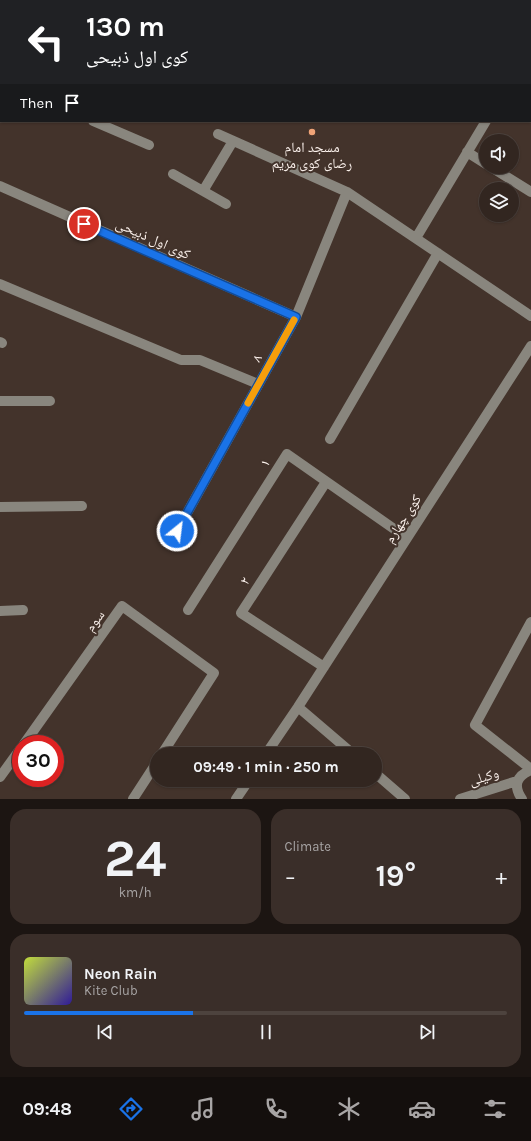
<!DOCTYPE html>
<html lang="en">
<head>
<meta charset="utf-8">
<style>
  body { margin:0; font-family:Karla,"Noto Naskh Arabic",sans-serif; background:#3a2e29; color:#f1f3f6; height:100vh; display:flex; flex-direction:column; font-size:15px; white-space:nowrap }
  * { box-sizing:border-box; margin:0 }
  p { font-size:13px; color:#a8a5a5 }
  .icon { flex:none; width:22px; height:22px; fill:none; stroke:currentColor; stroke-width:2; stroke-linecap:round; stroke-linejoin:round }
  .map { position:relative; height:799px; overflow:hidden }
  .details { display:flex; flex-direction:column; gap:10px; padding:10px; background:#1c1512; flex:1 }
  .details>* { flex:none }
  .banner { position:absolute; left:0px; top:0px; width:531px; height:122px; box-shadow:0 1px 3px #0004,0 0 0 1px #4d433e; background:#202124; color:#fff; overflow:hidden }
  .fabs { position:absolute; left:479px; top:134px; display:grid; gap:8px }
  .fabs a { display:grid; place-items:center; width:40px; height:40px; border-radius:50%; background:#322620; box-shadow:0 1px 3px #0004,0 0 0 1px #4d433e; font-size:20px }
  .speed { position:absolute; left:12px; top:735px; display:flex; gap:8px; font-size:20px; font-weight:700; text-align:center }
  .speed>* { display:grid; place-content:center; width:52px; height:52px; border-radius:50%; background:#322620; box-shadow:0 1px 3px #0004,0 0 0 1px #4d433e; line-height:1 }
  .speed .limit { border:6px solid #d22; background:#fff; color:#111 }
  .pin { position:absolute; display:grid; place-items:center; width:34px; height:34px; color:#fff; margin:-17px; border:2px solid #fff; border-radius:50%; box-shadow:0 1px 4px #0007 }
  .me { position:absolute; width:44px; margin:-22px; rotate:29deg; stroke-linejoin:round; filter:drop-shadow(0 0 3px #0008) }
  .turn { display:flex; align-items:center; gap:14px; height:84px; padding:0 20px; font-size:18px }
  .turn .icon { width:52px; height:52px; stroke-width:2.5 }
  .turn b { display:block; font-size:28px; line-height:34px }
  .then { display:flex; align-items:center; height:38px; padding:0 20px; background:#0003; gap:8px; font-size:15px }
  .big { font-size:30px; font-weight:700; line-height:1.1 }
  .details .widget { flex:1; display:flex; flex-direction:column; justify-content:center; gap:6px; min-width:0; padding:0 14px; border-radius:16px; background:#3a2e29 }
  .details .dial { align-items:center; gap:0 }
  .dial b { font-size:52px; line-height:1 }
  .song { display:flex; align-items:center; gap:12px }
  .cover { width:48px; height:48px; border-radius:6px; background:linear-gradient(135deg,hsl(70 70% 55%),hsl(250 70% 35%)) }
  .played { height:4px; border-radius:2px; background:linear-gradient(90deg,#1a73e8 35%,#4d433e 35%) }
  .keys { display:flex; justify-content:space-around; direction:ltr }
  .heat { display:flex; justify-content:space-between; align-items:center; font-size:22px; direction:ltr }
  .details .tiles { flex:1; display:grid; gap:10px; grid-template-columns:1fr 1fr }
  .widget:last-child { grid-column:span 2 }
  .trip { position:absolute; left:150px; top:747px; width:232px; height:40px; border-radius:20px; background:#322620; box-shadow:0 1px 3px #0004,0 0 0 1px #4d433e; font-weight:700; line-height:40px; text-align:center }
  .menu { display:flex; height:64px; justify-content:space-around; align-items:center; background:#140f0d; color:#a8a5a5 }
  .menu .icon { width:28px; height:28px }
  .menu .on { color:#1a73e8 }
  .menu b { font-size:18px; color:#f1f3f6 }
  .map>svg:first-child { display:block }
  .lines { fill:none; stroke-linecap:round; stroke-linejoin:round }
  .minor { stroke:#89867e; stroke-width:10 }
  .route-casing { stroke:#114b97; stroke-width:10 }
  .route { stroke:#1a73e8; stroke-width:7 }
  .slow { stroke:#f59e0b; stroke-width:7 }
  .poi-dot { fill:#efa377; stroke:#43332b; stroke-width:1.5 }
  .labels { text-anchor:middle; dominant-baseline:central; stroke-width:4; stroke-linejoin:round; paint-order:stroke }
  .poi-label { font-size:14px; fill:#faf0eb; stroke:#43332b }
  .street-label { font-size:14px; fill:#faf0eb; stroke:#43332b }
</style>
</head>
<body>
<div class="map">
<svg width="531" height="799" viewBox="0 0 531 799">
  <rect width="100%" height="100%" fill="#43332b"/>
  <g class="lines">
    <path class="minor" d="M47,0L50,1
      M248,0L250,1
      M512,0L513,1
      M31,1V0
      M296,1L297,0
      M530,19L531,20
      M530,47L531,45
      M0,80L1,78
      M530,95L531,96
      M93,121L149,145
      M218,134L347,192L531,316
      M467,152L486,164
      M491,167L531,192
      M173,174L226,204
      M0,186L296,317
      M203,191L233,141
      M416,238L486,121
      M0,284L181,360H200L258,384
      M0,342L2,343
      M0,401H50
      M330,439L438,253
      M0,507L82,506
      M177,531L296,317L347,192
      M188,610L287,454L407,538
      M0,611L23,610
      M531,622L475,725L531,769
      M324,667L241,613L326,482
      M298,707L353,754
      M24,744L122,606L214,673L162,754
      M266,754L298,707L531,346
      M375,773L405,799
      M0,777L21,748
      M133,799L157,762
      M236,799L249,780
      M460,799L517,781
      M522,799C513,786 516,776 531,770"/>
  </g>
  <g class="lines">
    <g class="route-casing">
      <path id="route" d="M84,224L296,317L177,531"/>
    </g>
    <use href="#route" class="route"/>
    <path class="slow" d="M248,403L294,320"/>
  </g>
  <circle class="poi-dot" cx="312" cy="132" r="4"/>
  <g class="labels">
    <g class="poi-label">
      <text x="312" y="147">مسجد امام<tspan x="312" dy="16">رضای کوی مریم</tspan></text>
    </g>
    <g class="street-label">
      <text transform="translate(153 239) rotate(24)">کوی اول ذبیحی</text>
      <text transform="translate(257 358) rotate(-61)">۸</text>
      <text transform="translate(265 463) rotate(-58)">۱</text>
      <text transform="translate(403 519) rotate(-57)">کوی چهارم</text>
      <text transform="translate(245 581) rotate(-57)">۲</text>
      <text transform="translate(95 621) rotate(-54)">سوم</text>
      <text transform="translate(484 777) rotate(-17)">وکیلی</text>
    </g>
  </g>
</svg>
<div class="fabs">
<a><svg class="icon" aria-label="sound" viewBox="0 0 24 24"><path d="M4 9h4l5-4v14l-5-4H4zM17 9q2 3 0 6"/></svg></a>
<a><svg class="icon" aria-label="layers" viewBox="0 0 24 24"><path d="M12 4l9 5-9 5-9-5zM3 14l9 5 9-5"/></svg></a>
</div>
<div class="speed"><div class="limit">30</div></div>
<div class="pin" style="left:84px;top:224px;background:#d93025"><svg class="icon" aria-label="arrive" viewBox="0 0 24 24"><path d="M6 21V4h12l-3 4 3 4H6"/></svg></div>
<svg class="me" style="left:177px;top:531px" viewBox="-20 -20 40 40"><circle r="17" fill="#1a73e8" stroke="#fff" stroke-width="3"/><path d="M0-11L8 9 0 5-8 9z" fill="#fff"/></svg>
<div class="trip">09:49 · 1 min · 250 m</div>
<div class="banner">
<div class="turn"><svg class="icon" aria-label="left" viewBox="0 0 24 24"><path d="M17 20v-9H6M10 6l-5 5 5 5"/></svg><div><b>130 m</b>کوی اول ذبیحی</div></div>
<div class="then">Then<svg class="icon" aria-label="arrive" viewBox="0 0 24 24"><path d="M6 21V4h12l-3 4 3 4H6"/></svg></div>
</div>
</div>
<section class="details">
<div class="tiles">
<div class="widget dial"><b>24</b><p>km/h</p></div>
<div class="widget"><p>Climate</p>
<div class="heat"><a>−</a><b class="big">19°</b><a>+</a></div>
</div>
<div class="widget">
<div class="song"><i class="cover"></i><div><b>Neon Rain</b><p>Kite Club</p></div></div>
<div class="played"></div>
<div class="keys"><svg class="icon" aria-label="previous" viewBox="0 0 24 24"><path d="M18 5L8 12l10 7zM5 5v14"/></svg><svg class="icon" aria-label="pause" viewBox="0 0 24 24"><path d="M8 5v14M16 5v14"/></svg><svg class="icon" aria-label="next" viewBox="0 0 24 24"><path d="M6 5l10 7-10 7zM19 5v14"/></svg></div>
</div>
</div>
</section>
<nav class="menu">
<b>09:48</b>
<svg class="icon on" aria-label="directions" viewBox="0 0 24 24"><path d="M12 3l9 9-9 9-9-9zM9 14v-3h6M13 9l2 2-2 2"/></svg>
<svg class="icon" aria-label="music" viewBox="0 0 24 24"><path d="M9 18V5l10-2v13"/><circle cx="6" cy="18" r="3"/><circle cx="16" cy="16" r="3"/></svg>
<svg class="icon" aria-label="phone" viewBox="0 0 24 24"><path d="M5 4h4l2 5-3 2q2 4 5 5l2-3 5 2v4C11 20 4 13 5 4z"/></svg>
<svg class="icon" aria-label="climate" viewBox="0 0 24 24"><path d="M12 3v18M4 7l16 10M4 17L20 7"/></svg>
<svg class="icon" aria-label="car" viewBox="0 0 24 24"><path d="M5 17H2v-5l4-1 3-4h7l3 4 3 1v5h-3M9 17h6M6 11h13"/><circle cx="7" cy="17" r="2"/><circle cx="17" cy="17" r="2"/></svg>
<svg class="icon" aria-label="filters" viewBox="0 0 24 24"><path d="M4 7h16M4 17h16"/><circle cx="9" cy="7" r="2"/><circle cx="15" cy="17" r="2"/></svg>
</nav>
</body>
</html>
